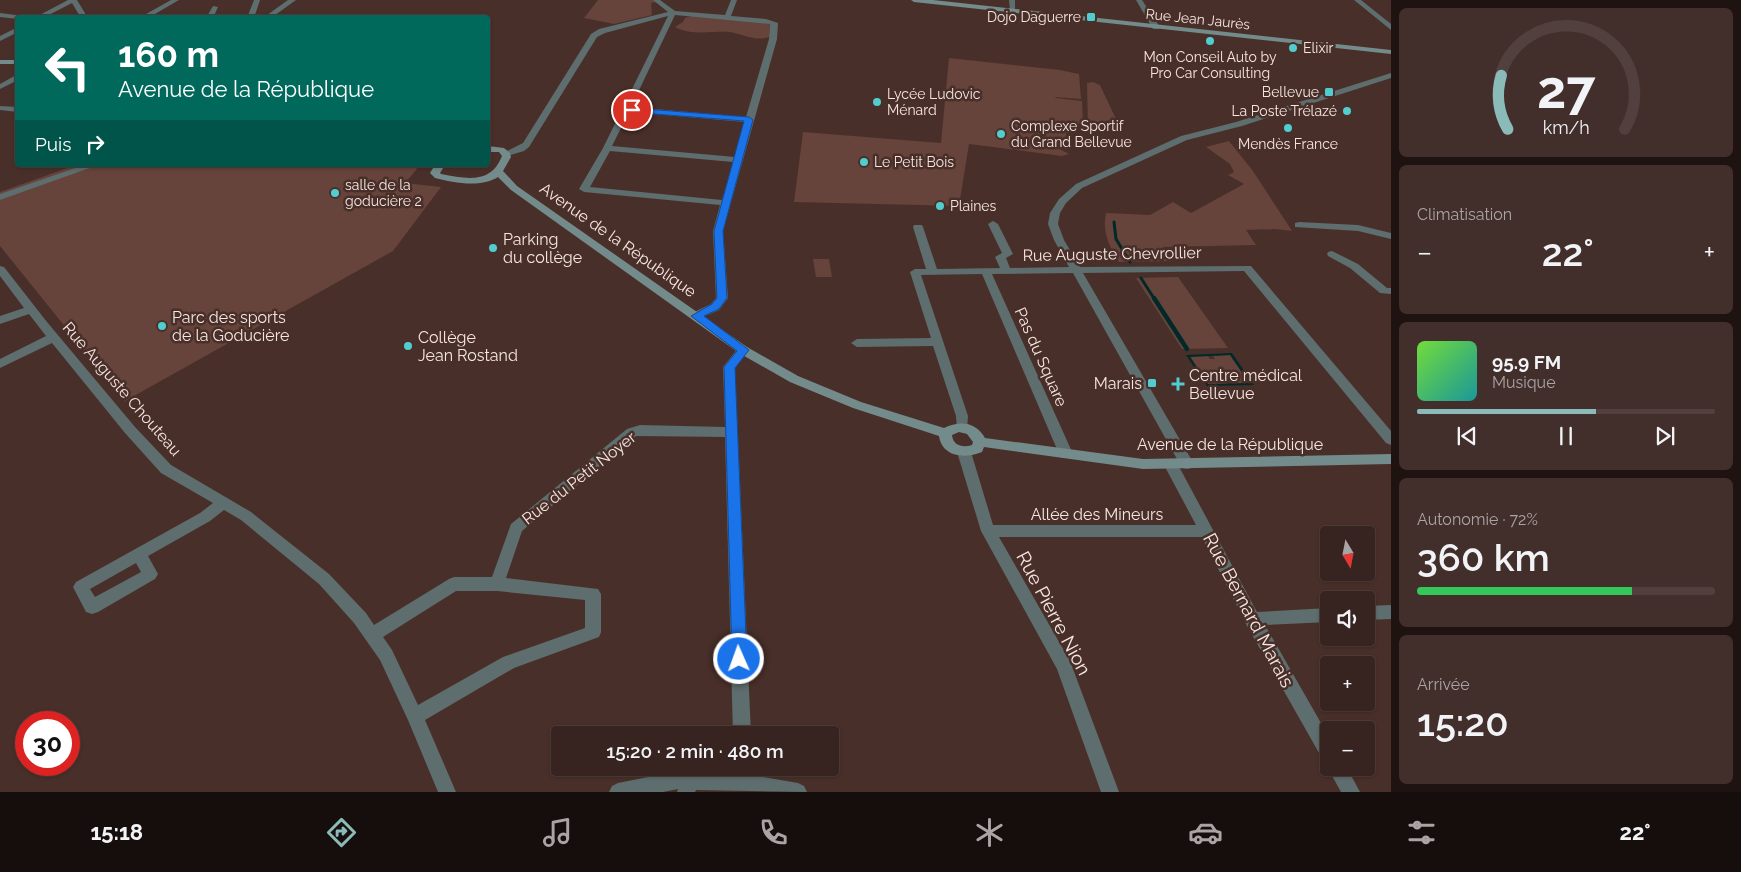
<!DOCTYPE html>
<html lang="fr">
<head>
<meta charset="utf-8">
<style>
  body { margin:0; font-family:Raleway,sans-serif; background:#422f2c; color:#f1f3f6; height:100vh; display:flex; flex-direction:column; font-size:19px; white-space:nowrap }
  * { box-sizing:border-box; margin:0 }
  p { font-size:16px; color:#aaa4a4 }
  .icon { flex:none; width:28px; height:28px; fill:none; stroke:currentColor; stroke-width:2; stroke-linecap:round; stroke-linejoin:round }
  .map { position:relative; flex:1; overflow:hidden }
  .details { display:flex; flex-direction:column; gap:8px; padding:8px; background:#1e1311; width:350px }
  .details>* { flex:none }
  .banner { position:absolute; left:15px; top:15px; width:475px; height:152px; border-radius:5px; box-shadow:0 1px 4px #0004,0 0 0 1px #51403d; background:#00695c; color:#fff; overflow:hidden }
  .needle { width:32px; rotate:170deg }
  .buttons { position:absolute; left:1320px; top:526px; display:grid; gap:10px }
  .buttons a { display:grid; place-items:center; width:55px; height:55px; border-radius:5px; background:#37231f; box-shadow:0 1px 4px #0004,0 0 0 1px #51403d; font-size:25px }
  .speed { position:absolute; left:15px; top:711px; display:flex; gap:10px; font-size:25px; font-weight:700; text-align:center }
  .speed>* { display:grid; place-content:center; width:65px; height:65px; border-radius:50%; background:#37231f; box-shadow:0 1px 4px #0004,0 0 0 1px #51403d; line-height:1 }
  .speed .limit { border:8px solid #d22; background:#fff; color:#111 }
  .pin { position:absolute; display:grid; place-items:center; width:42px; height:42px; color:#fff; margin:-21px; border:2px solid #fff; border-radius:50%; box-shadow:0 1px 5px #0007 }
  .me { position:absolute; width:55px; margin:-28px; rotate:358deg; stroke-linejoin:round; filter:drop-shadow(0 0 4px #0008) }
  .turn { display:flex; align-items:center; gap:18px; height:105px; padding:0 20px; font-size:22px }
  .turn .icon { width:65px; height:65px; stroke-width:2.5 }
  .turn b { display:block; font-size:35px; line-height:42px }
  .then { display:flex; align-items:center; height:48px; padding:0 20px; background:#0003; gap:10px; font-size:19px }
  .big { font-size:38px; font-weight:600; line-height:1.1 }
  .details .tile { flex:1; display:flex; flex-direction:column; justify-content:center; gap:8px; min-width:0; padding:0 18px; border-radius:8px; background:#422f2c }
  .details .dial { align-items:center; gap:0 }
  .dial svg { height:130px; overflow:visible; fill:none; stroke:#51403d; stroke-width:7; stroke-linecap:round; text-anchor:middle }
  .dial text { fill:#f1f3f6; stroke:none }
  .song { display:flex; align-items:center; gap:15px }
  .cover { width:60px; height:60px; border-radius:8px; background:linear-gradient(135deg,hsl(100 70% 55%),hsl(180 70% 35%)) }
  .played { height:5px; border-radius:2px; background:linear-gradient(90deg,#8bbbb9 60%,#51403d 60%) }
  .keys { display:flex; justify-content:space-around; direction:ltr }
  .heat { display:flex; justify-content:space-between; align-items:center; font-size:28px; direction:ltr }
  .charge { height:8px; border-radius:4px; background:linear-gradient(90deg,#34c759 72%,#51403d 0) }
  .trip { position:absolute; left:551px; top:726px; width:288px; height:50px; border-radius:5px; background:#37231f; box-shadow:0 1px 4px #0004,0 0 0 1px #51403d; font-weight:600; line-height:50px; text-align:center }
  .menu { display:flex; height:80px; justify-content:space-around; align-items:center; background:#160e0c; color:#aaa4a4 }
  .menu .icon { width:35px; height:35px }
  .menu .on { color:#8bbbb9 }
  .menu b { font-size:22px; color:#f1f3f6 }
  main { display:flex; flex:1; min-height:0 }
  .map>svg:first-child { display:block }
  .green { fill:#66433b }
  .water { fill:#022929; fill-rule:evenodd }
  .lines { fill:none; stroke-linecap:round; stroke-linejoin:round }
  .stream-far1 { stroke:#022929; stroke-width:3 }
  .stream { stroke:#022929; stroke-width:4.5 }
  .street { fill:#5e6d6d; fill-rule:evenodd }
  .secondary { fill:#738b8b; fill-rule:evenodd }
  .route { fill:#1a73e8; stroke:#114b97 }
  .poi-dot { fill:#52cdcf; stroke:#492f29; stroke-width:2 }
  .labels { text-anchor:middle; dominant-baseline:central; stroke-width:5; stroke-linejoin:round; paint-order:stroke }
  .far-poi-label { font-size:14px; fill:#f6e5e0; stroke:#492f29; text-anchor:start }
  .far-street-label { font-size:14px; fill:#f6e5e0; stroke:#492f29 }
  .poi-label { font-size:16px; fill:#f6e5e0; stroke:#492f29; text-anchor:start }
  .street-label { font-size:16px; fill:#f6e5e0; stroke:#492f29 }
  .near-street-label { font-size:19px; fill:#f6e5e0; stroke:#492f29 }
</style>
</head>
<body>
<main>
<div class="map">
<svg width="1391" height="792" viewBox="0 0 1391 792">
  <rect width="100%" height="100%" fill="#492f29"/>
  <path class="green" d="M598,0H653L656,2L651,3L652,15L614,24L584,18Z
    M692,16L770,23L769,37C756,42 743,34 730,32C713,31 691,36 675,27L683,22L685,18Z
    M949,58L1060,70L1079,74L1081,99L1055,97L1056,98L1082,101L1083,124H1066V149L1061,146V150L1069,154L1062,156L969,144L959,206L794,202L803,132L941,143Z
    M1093,82L1100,85L1116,119L1094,129L1088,127L1087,83Z
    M1229,141L1253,171L1292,231L1275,229L1246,230L1256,245L1163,247L1172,261L1119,262C1109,246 1102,232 1106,213L1150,215L1173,202L1191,213L1244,184L1228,175L1234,172L1230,164L1206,147Z
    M76,165H413L417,169L405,183L441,187L393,251L125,401L0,246V192Z
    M813,259H829L832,277H816Z
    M1178,277L1228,348L1182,349L1136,278Z
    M1230,355L1250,383L1232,384L1229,380H1224L1227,384H1208L1190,356H1208L1210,359H1215L1213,356Z"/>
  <path class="water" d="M1232,353L1254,385L1207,386L1186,355ZM1230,355L1249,383L1208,384L1190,357Z"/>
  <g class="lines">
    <path class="stream-far1" d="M1114,222L1116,239L1130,262
      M1141,278L1155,300"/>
    <path class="stream" d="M1154,298L1187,349"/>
    <path class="street" d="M68,0H77L88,18H81L72,3L43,18H34Z
      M171,0H179L148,18H139Z
      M254,0H260L254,18H247Z
      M288,0H296L271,18H263Z
      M653,0H660L675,11L725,15L731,0H737L731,16L766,19L778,23L777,39L723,231L728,298L719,310L696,320L690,316L692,313L711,304L716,298L713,231L720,205L584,192L579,189L603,148L668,16L605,33L597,37L529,147L524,151L507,156L503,153L523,143L591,34L599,29L668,12ZM675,15L770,24L769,39L746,117L631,107ZM629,112L745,122L735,157L612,146ZM610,151L733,162L722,200L590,187Z
      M1009,0H1015V12L1010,11Z
      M1136,0H1142L1160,27L1159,29H1153Z
      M1354,0H1361L1391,24V30Z
      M213,6L218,7L213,18H206Z
      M0,13L24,16L27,18H18V19L0,17Z
      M18,27V32L0,41V36Z
      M1391,73V78L1242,126L1187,140L1082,188L1066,203L1060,213L1058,224L1064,240L1080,267L1251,266L1391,431V445L1386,443L1244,271L1083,273L1194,464L1192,468L1187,469L1182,468L1073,273L992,274L1073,454L1071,458H1061L1059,454L982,274L921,275L968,416L967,430H957L956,416L933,346L857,347L851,343L857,339L931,338L910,272L915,269H926L913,227L914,225H922L923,227L937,269L1000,268L995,257L1002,253L988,224L993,221L998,224L1013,254L1006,258L1010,268L1069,267L1054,240L1048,224L1050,213L1059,199L1076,184L1181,136L1236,122Z
      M18,74V80L0,89V84Z
      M0,106L18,107V112L0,110Z
      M84,165H98L0,200V194Z
      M1299,222L1358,225L1391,233V239L1358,231L1295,227V223Z
      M1332,251L1358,264L1387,288H1391V294L1380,293L1350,268L1328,256L1327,254L1328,252Z
      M0,266L4,267L47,322L135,427L171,465L251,512L329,574L366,613L374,625L449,579L454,577H492L511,524L627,429L640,425L725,427L723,367L739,347H747L749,350L735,368L751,735H733L725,437L636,436L522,531L506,578L598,589L601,594V632L599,637L514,668L425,720L456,792H438L408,720L380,660L354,623L319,584L241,520L224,510L210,521L148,556L158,574L155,579L98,612L92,614L86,612L73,587L76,582L200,513L213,503L161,473L125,433L52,343L0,368V359L46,336L29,314L0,324V316L24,308L0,276ZM136,563L141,572L95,597L90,589ZM456,591H497L585,600V628L503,657L418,705L392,650L383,637Z
      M964,447L969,448L971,452L993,525H1196L1164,465L1166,461L1171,460L1176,461L1257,612L1329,608V622L1265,625L1329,737V763L1323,760L1246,624L1202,537H999L1070,661L1119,792H1101L1057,669L981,531L957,452L959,448Z
      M1391,605V619L1366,620V606Z
      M1329,766L1347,768L1360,792H1341L1331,774Z
      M734,768H752V775L798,783L804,786L807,792L696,790L695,792H677L678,789L663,792H609L612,786L618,783L678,771L734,774Z"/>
    <path class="secondary" d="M911,0H933L1391,50V54L914,2Z
      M0,60H18V64H0Z
      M488,146L504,148L510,153L511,157L503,171L517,186L747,347L798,376L861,402L944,428C960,420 976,422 985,438L1143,459L1391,454V464L1143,469L984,447L982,452C965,459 942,457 939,436L853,408L790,382L739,353L511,190L498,177C481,188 454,183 435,178L430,173L435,165H445L440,173L441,174C468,179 491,184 502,156L499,152H488ZM959,432L967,434L973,442L972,445C963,448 953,446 952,435Z"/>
  </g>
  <path class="route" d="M632,108L749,117L753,120L723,231L727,298L719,309L704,316L749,350L735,368L747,659L744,664L739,666L734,664L732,659L724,367L737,351L691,316L712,304L717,298L714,231L744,121L629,112V109Z"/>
  <g class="poi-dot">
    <rect x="1086" y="12" width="10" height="10" rx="2.5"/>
    <circle cx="1210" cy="41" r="5"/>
    <circle cx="1293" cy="48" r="5"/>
    <rect x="1324" y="87" width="10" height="10" rx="2.5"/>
    <circle cx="877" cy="102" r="5"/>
    <circle cx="1347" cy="111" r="5"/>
    <circle cx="1288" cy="128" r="5"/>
    <circle cx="1001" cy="134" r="5"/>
    <circle cx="864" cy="162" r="5"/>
    <circle cx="335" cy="193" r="5"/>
    <circle cx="940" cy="206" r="5"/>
    <circle cx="493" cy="248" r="5"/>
    <circle cx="162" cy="326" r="5"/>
    <circle cx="408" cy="346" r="5"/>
    <rect x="1147" y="378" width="10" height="10" rx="2.5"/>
    <path d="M1175.5 376.5h5v5h5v5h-5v5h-5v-5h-5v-5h5z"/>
  </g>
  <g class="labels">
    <g class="far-poi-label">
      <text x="1081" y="17" text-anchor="end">Dojo Daguerre</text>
      <text x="1303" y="48">Elixir</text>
      <text x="1210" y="57" text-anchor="middle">Mon Conseil Auto by<tspan x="1210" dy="16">Pro Car Consulting</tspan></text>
      <text x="1319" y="92" text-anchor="end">Bellevue</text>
      <text x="887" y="94">Lycée Ludovic<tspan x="887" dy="16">Ménard</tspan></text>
      <text x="1337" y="111" text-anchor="end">La Poste Trélazé</text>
      <text x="1011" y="126">Complexe Sportif<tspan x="1011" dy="16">du Grand Bellevue</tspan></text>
      <text x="1288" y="144" text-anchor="middle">Mendès France</text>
      <text x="874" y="162">Le Petit Bois</text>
      <text x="345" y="185">salle de la<tspan x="345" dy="16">goducière 2</tspan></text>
      <text x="950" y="206">Plaines</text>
    </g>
    <g class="far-street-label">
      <text transform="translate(1198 19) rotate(6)">Rue Jean Jaurès</text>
    </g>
    <g class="poi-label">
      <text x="503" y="239">Parking<tspan x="503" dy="18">du collège</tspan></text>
      <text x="172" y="317">Parc des sports<tspan x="172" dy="18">de la Goducière</tspan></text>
      <text x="418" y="337">Collège<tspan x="418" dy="18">Jean Rostand</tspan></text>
      <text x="1189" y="375">Centre médical<tspan x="1189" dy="18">Bellevue</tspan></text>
      <text x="1142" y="383" text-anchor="end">Marais</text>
    </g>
    <g class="street-label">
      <text transform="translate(618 240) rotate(35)">Avenue de la République</text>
      <text transform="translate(1112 254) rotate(-1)">Rue Auguste Chevrollier</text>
      <text transform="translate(1041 357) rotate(66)">Pas du Square</text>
      <text transform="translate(122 389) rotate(49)">Rue Auguste Chouteau</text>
      <text x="1230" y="444">Avenue de la République</text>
      <text transform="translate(579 478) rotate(-38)">Rue du Petit Noyer</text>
      <text x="1097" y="514">Allée des Mineurs</text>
    </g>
    <g class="near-street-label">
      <text transform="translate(1249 610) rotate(62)">Rue Bernard Marais</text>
      <text transform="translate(1054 613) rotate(62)">Rue Pierre Nion</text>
    </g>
  </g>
</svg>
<div class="buttons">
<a><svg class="needle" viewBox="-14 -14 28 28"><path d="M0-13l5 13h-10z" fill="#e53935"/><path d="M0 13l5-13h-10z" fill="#aaa4a4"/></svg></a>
<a><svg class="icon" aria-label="sound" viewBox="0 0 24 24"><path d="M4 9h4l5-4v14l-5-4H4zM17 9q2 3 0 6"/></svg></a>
<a>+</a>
<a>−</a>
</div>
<div class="speed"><div class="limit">30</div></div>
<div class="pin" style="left:632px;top:110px;background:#d93025"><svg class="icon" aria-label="arrive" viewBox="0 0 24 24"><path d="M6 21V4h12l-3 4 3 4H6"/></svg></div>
<svg class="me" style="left:739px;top:659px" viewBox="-20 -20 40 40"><circle r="17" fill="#1a73e8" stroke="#fff" stroke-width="3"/><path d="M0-11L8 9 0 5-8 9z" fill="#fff"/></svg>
<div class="trip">15:20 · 2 min · 480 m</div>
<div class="banner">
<div class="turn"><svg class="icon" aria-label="left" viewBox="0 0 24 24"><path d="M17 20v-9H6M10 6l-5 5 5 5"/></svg><div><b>160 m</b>Avenue de la République</div></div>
<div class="then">Puis<svg class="icon" aria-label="right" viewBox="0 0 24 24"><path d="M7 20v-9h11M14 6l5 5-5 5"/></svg></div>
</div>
</div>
<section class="details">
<div class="tile dial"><svg viewBox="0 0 100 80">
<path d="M14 69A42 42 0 1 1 86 69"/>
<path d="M14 69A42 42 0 0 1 10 36" stroke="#8bbbb9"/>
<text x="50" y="56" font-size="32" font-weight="700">27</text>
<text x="50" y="72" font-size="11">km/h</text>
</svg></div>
<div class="tile"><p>Climatisation</p>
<div class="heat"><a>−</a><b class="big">22°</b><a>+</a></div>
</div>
<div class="tile">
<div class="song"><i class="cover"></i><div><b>95.9 FM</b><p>Musique</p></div></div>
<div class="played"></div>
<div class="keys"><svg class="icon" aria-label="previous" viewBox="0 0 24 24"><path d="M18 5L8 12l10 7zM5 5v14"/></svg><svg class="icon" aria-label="pause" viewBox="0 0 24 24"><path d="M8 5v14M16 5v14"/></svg><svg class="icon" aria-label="next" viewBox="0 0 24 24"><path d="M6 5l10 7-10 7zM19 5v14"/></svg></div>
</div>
<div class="tile"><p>Autonomie · 72%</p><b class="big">360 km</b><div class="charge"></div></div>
<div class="tile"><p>Arrivée</p><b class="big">15:20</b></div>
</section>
</main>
<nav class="menu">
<b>15:18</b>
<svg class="icon on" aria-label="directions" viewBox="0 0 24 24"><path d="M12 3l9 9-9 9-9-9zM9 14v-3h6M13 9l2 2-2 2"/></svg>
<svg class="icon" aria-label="music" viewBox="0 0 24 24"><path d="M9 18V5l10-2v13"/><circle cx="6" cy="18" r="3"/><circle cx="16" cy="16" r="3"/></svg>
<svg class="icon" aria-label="phone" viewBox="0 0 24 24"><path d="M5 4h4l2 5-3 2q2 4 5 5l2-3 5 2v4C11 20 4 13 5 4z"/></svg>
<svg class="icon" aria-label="climate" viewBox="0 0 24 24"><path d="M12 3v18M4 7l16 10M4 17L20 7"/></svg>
<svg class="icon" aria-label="car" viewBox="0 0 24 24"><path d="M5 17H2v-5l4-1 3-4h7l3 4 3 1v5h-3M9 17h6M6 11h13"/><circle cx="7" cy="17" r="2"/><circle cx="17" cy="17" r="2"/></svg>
<svg class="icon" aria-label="filters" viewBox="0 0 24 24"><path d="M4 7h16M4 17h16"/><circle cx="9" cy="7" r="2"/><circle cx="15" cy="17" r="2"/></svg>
<b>22°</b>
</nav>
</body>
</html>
